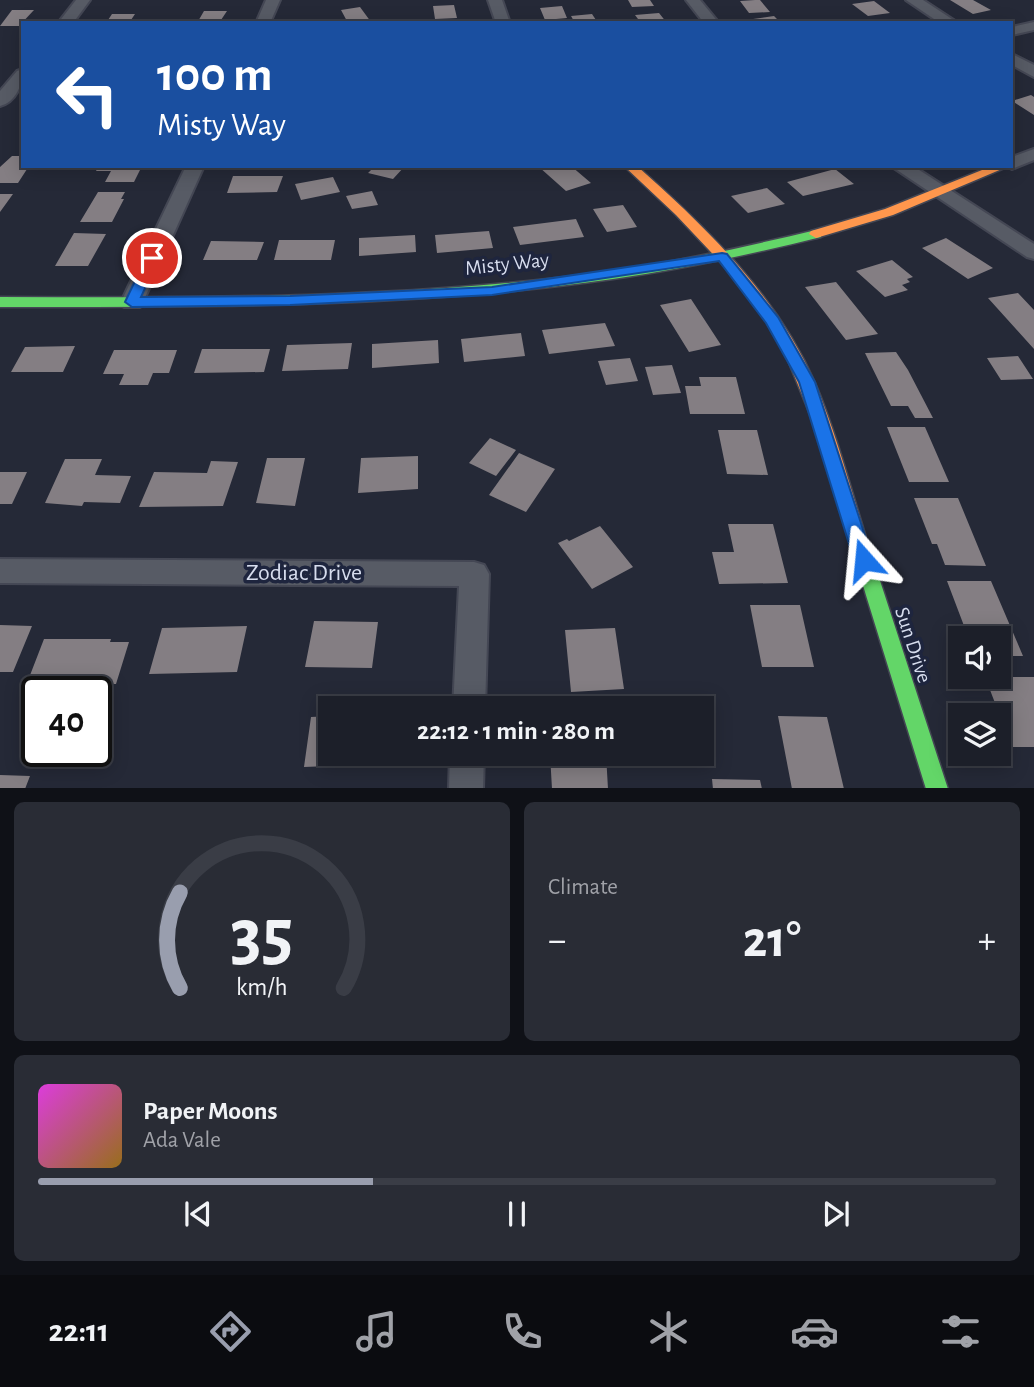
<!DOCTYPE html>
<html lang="en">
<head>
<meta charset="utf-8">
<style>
  body { margin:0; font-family:"Alegreya Sans",sans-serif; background:#292c35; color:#f1f3f6; height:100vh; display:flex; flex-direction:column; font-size:26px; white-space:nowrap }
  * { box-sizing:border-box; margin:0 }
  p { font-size:23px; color:#a0a2a8 }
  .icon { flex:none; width:38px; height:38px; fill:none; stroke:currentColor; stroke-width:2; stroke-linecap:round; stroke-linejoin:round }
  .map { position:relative; height:788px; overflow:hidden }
  .panel { display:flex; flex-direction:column; gap:14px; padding:14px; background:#0f1117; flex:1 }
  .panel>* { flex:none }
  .guide { position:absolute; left:21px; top:21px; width:992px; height:147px; border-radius:0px; box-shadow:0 4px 18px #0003,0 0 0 2px #3a3d46; background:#1a4fa0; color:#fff; overflow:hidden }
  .tools { position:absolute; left:948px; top:626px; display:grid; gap:14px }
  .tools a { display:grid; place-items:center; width:63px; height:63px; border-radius:0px; background:#1c1f29; box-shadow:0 4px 18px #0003,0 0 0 2px #3a3d46; font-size:35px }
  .speed { position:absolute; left:21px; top:676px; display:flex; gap:14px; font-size:35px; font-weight:700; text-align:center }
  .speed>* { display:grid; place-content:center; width:91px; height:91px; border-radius:50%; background:#1c1f29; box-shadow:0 4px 18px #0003,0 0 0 2px #3a3d46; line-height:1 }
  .speed .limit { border:4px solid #111; border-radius:10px; background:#fff; color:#111 }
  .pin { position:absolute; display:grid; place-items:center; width:60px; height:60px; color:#fff; margin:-30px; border:4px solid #fff; border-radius:50%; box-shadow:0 2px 7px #0007 }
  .me { position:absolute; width:77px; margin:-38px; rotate:342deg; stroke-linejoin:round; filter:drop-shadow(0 0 5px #0008) }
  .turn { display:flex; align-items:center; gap:24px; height:147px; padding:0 21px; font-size:32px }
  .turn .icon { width:91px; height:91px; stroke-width:2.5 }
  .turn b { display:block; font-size:49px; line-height:60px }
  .big { font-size:52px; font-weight:600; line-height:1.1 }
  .panel .widget { flex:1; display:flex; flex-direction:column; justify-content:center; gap:10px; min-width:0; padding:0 24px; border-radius:10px; background:#292c35 }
  .panel .dial { align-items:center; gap:0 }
  .dial svg { height:182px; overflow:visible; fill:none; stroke:#3a3d46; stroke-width:7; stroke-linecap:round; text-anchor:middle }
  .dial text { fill:#f1f3f6; stroke:none }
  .song { display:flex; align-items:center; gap:21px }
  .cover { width:84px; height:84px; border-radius:10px; background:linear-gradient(135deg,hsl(300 70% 55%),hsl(40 70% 35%)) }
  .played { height:7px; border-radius:4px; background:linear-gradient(90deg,#999eae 35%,#3a3d46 35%) }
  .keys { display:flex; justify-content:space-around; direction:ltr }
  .heat { display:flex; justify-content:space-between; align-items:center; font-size:38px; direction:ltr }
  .panel .tiles { flex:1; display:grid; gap:14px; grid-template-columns:1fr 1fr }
  .widget:last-child { grid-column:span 2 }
  .trip { position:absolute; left:318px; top:696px; width:396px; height:70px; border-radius:0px; background:#1c1f29; box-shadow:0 4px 18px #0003,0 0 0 2px #3a3d46; font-weight:600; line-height:70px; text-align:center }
  .dock { display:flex; height:112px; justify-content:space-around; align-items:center; background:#0b0c10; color:#a0a2a8 }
  .dock .icon { width:49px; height:49px }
  .dock .selected { color:#999eae }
  .dock b { font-size:32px; color:#f1f3f6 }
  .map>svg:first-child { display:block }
  .building { fill:#847e83 }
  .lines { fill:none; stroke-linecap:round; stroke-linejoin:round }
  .street-casing { stroke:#444754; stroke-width:4 }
  .fast-casing { stroke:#444754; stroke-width:3 }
  .slow-casing { stroke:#444754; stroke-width:3 }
  .street { fill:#575b65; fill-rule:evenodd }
  .fast { fill:#63d668; fill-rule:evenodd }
  .slow { fill:#ff974d; fill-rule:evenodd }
  .route { fill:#1a73e8; stroke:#114b97; stroke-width:2 }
  .labels { text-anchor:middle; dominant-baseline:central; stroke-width:7; stroke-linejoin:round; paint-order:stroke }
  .street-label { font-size:21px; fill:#d7ddee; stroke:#1e253e }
  .near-street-label { font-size:24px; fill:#d7ddee; stroke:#1e253e }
</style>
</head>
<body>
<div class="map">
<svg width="1034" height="789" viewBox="0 0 1034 789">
  <rect width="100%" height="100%" fill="#252937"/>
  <path class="building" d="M628,0H650L654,6L632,7Z
    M755,0H760L770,12L749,13L740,1Z
    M950,0H973L991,10L973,14Z
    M874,1L890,13L868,16L852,4Z
    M454,5L457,18L435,19L433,6Z
    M562,6L567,18L545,20L540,8Z
    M360,7L371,22L348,23L341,10Z
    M12,10H34L19,26H0Z
    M204,11H227L219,23H197Z
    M659,13L667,23H641L635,15Z
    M112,14H135L129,23H106Z
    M592,14L598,23H575L571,16Z
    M774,16L781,23H757L753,19Z
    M1031,95L1034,97V115L1012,101Z
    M12,156H23V166H29L18,183H0V167Z
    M99,166H142L134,182H105L111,171H96Z
    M375,166H405L393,179L368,173Z
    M571,166L591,183L566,191L539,167Z
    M835,169L854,184L803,196L787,182Z
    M233,176H283L277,192L227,193Z
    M333,177L340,192L301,200L295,184Z
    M767,188L785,204L748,213L731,196Z
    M372,191L378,205L352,209L346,196Z
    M98,192H125L121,199H124L112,222H80Z
    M0,194H13L0,212Z
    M623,205L637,227L607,232L593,209Z
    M576,219L584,237L520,245L513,227Z
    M489,231L493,248L437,253L435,235Z
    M74,233L106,234L88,266H55Z
    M415,235L416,252L359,256V238Z
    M946,238L993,268L968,279L922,248Z
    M279,240H335L331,260H274Z
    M211,241L264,242L257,260H203Z
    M892,260L913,277L907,279L910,282L902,285L908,290L885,297L856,271Z
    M836,282L878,334L846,340L805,287Z
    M1018,293L1034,310V349L988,298Z
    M691,299L721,345L689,352L660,305Z
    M605,323L615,346L549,354L542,330Z
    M521,333L525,356L464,362L461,339Z
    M438,340L439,363L372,368V344Z
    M352,343L348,369L282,371L287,345Z
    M75,346L63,372H11L25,347Z
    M202,349H270L264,372L194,373Z
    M114,350H177L169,373H153L148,385H119L124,374H103Z
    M896,352L908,370L933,418H915L908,406H891L865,353Z
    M1018,356L1033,379L1001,380L987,358Z
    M630,358L638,381L606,385L598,361Z
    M672,365L681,393L653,395L645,367Z
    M699,377H736L745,414H690L685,386H701Z
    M887,427H925L949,482H909Z
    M718,430H757L768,475L727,474Z
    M490,438L516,450L496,476L469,463Z
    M519,453L555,469L526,512L489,495Z
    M418,456V489L358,493L361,458Z
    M267,458H305L295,506L256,503Z
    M65,459H102L95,475L131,476L120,503L84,502L82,506L45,503Z
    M211,461L238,462L223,506L139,507L154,472L207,473Z
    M0,472H27L12,504H0Z
    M914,498H958L986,566L945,565L937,544H932Z
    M728,524H773L788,583L719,584L712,552H734Z
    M600,526L633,567L592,589L558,543L567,539L569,541Z
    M947,581H991L1023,656H999V639H969Z
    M750,605H800L814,667H762Z
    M314,621L378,622L372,668L305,667Z
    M0,625L32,626L13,672H0Z
    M247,626L237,672L149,674L162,628Z
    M615,628L624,689L571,692L565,630Z
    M44,639H111L110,642H129L116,684H94L92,691H59L62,683H27Z
    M985,677H1034V747H1012Z
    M331,716V754H381L380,764L304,767L311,717Z
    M778,716L827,717L844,789H792Z
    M550,754H606L608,789H552Z
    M0,775L30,776L25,789H0Z
    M712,779L760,780L762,789H713Z"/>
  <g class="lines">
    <g class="street-casing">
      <path id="street" d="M76,0H90L73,23H58Z
        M266,0H280L270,23H256Z
        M488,0H502L510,23H496Z
        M686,0H700L719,23H704Z
        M906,0H923L958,23H940Z
        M1034,22V30L1012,35V27Z
        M1012,54L1034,65V77L1012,65Z
        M23,69C23,84 16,102 0,106V91L17,71Z
        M1034,149V160L1012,169L1005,166H1012V157Z
        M186,166H204L143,302L140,307H124L121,302Z
        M891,166H913L1034,244V259L1027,257Z
        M0,559L474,562L484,565L489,574L485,709H453L459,586L0,583Z
        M450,754H484L483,789H449Z"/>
    </g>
    <g class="fast-casing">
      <path id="fast" d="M816,230L821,231V237C752,254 683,269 613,279C410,308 205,307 0,307V297C205,298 410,299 613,271C682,261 749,246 816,230Z
        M861,542L868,545L870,550L948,789H926L852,550L854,545Z"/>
    </g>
    <g class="slow-casing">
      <path id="slow" d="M624,166H637C707,228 777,296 815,383C838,437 852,495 870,550L868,555L861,558L854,555L852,550L814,424L785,353L769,325L726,268L676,215Z
        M992,166H1009L893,215L816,238L809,234L811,231L885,209Z"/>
    </g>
    <use href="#street" class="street"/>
    <use href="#fast" class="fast"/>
    <use href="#slow" class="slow"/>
  </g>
  <path class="route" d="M722,253L727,254L778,317L815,382L873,560L870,565H857L854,560L799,382L766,323L719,261L492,295L290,305L132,307L125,302L146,258L152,254L159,258L141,297L290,296L492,287Z"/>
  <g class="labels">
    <g class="street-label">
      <text transform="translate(507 264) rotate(-6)">Misty Way</text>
      <text transform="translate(913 645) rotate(72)">Sun Drive</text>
    </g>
    <g class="near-street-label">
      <text x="304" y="573">Zodiac Drive</text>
    </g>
  </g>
</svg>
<div class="tools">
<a><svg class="icon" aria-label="sound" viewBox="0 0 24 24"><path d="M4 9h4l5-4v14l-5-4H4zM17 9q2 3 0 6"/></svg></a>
<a><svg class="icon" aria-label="layers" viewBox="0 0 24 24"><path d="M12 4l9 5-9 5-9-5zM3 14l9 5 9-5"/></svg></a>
</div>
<div class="speed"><div class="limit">40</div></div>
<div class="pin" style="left:152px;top:258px;background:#d93025"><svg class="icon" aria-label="arrive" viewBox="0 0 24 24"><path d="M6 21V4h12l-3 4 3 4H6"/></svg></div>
<svg class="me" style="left:864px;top:560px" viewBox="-20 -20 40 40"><path d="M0-17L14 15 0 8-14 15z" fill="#1a73e8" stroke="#fff" stroke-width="4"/></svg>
<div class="trip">22:12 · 1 min · 280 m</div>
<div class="guide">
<div class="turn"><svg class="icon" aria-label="left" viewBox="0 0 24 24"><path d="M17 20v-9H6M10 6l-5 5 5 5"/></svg><div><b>100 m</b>Misty Way</div></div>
</div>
</div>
<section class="panel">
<div class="tiles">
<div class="widget dial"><svg viewBox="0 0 100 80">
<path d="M14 69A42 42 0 1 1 86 69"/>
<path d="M14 69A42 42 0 0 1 14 27" stroke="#999eae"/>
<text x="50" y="56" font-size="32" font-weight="700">35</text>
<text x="50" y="72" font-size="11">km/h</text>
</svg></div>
<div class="widget"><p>Climate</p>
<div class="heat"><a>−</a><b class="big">21°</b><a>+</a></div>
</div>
<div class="widget">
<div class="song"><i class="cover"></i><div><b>Paper Moons</b><p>Ada Vale</p></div></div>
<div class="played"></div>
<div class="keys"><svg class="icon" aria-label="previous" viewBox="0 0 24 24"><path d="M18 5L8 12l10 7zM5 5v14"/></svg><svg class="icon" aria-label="pause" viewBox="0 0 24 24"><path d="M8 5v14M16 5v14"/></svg><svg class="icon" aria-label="next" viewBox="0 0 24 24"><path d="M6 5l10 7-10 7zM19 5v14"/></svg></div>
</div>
</div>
</section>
<nav class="dock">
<b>22:11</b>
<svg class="icon selected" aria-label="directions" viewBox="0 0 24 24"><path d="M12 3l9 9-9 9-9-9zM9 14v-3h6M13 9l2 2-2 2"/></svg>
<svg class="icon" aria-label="music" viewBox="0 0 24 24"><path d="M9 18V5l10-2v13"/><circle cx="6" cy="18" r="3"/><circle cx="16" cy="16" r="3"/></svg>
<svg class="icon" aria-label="phone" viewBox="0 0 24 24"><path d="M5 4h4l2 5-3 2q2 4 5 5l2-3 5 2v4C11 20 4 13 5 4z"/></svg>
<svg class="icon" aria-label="climate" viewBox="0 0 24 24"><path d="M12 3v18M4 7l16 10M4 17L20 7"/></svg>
<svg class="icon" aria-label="car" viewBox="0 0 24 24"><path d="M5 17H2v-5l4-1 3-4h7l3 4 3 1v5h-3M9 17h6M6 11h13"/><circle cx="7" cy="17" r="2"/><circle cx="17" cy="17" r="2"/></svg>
<svg class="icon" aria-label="filters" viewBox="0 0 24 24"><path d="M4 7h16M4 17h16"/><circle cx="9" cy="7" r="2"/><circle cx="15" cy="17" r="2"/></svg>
</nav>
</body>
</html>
